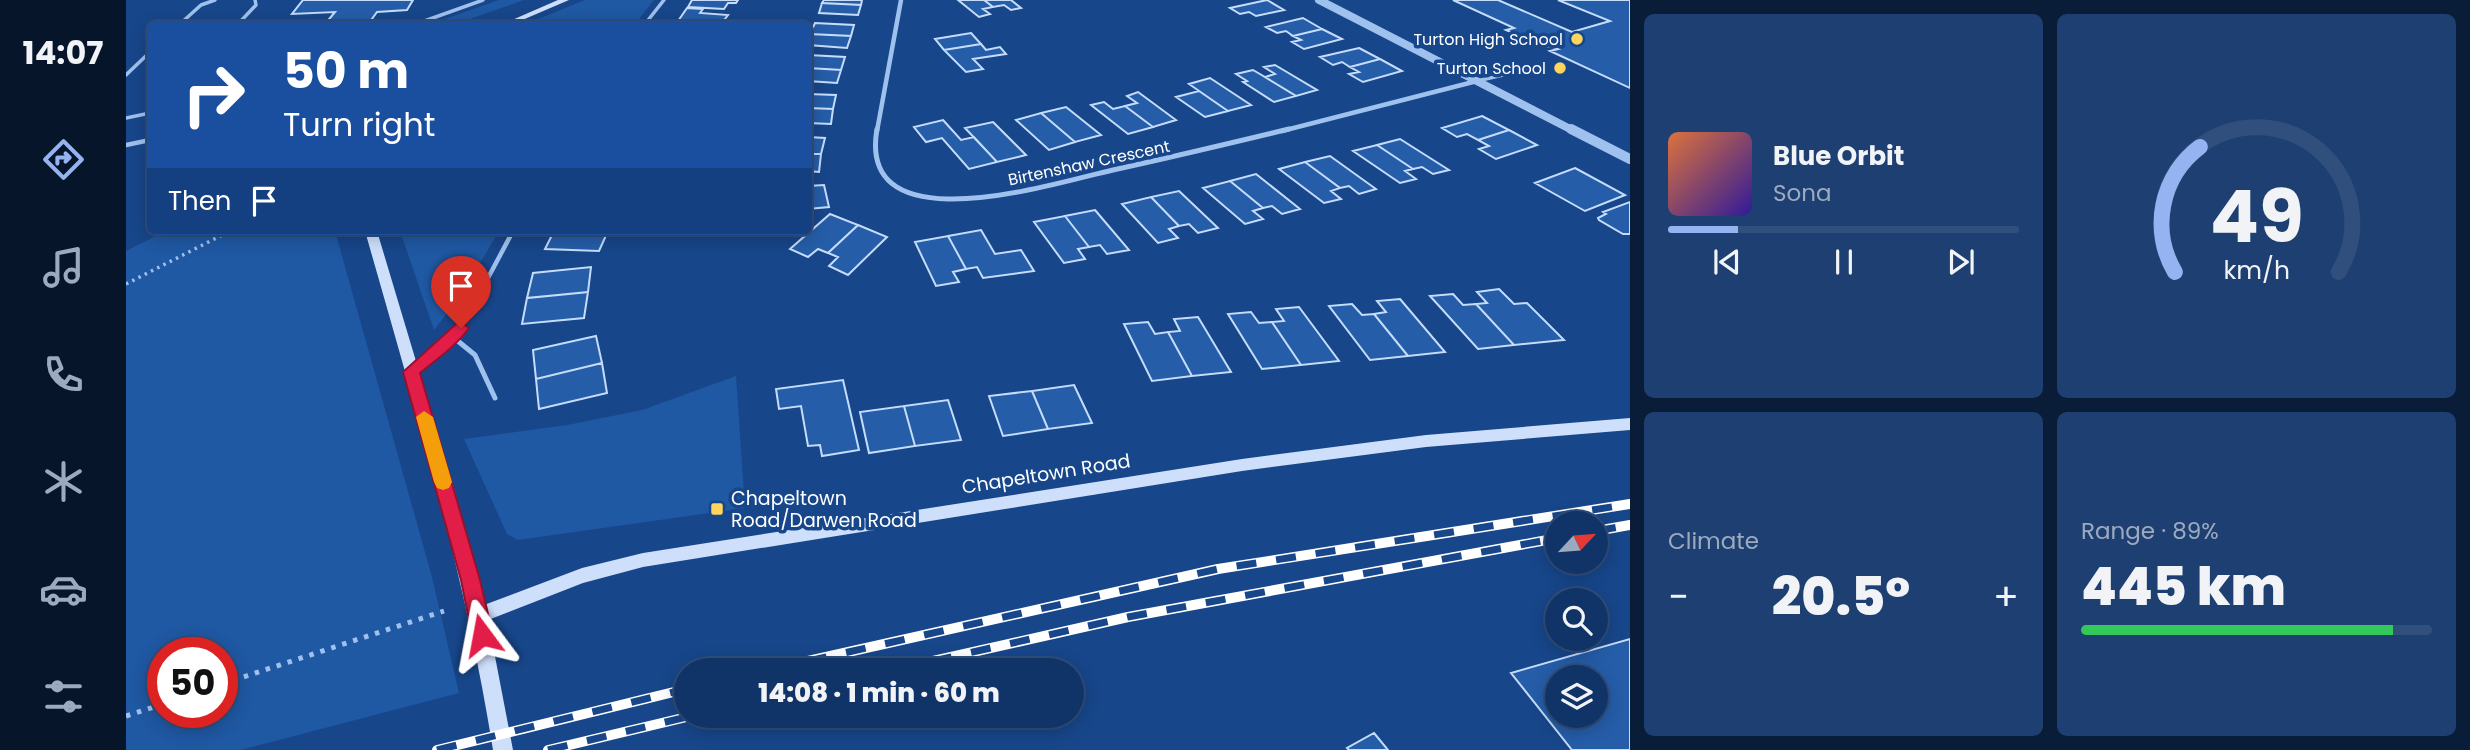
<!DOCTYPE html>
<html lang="en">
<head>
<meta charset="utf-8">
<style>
  body { margin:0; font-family:Poppins,sans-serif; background:#1e3f71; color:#f1f3f6; height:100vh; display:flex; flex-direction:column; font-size:26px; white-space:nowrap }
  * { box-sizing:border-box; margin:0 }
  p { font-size:23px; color:#9caac0 }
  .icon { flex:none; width:38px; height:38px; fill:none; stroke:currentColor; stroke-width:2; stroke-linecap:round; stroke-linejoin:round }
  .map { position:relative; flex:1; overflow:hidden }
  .details { display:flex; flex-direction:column; gap:14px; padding:14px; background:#091d39; width:840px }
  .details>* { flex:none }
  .banner { position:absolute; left:21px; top:21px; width:665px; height:214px; border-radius:10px; box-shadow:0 4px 18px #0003,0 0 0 2px #304f7c; background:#1a4fa0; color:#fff; overflow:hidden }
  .needle { width:46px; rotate:64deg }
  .buttons { position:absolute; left:1419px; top:511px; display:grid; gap:14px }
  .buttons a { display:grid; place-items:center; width:63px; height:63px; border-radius:50%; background:#113468; box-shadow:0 4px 18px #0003,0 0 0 2px #304f7c; font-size:35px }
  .speed { position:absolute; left:21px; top:637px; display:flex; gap:14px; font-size:35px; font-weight:700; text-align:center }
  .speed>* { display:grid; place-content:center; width:91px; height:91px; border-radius:50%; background:#113468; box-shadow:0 4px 18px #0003,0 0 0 2px #304f7c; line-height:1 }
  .speed .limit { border:10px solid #d22; background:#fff; color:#111 }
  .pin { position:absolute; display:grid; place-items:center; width:60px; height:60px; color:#fff; margin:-72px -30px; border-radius:50% 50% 50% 0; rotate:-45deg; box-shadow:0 0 7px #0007 }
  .pin .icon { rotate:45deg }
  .me { position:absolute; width:77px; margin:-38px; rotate:347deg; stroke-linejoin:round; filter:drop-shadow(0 0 5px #0008) }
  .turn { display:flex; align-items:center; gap:24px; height:147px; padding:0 21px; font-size:32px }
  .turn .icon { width:91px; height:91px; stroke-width:2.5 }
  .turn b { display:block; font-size:49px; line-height:60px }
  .then { display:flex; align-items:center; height:66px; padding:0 21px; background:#0003; gap:14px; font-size:26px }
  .big { font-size:52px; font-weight:800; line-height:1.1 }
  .details .card { flex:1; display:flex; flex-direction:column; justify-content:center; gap:10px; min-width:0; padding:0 24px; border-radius:10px; background:#1e3f71 }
  .details .dial { align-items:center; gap:0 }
  .dial svg { height:182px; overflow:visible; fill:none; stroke:#304f7c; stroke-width:7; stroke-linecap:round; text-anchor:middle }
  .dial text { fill:#f1f3f6; stroke:none }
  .song { display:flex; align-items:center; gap:21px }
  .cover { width:84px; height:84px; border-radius:10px; background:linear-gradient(135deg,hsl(20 70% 55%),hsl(250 70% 35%)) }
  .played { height:7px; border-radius:4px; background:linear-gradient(90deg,#95b2f1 20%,#304f7c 20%) }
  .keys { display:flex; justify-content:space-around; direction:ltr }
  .heat { display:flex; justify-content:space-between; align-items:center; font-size:38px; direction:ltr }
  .charge { height:10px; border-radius:5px; background:linear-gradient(90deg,#34c759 89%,#304f7c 0) }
  .details .tiles { flex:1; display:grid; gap:14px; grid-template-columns:repeat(2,1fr) }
  .trip { position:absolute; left:548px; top:658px; width:410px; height:70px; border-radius:35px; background:#113468; box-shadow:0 4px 18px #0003,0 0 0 2px #304f7c; font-weight:800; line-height:70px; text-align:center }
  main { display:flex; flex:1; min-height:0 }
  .tabs { display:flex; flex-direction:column; width:126px; justify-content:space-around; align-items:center; background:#07152a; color:#9caac0 }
  .tabs .icon { width:49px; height:49px }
  .tabs .active { color:#95b2f1 }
  .tabs b { font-size:32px; color:#f1f3f6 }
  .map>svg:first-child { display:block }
  .green { fill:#1f58a3; fill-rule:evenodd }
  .building { fill:#255da8; stroke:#c5dcfa; stroke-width:2; fill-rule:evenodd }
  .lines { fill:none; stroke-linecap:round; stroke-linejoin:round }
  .path-far1 { stroke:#9fc1ee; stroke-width:3.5; stroke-dasharray:2.5 4.5; stroke-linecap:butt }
  .path { stroke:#9fc1ee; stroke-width:5; stroke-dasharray:4.5 7; stroke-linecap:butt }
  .service-far2 { stroke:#9fc1ee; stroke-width:3.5 }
  .service-far1 { stroke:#9fc1ee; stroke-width:4.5 }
  .service { stroke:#9fc1ee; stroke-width:5 }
  .minor-far1 { stroke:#9fc1ee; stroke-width:4.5 }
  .minor { stroke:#9fc1ee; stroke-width:5 }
  .tertiary-far1 { stroke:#9fc1ee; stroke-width:8 }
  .tertiary { stroke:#9fc1ee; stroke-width:10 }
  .secondary { fill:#cddffa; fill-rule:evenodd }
  .rail-casing { stroke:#fff; stroke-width:10 }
  .rail { stroke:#17468a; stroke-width:7; stroke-dasharray:20; stroke-linecap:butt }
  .route { fill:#e11d48; stroke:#92132f; stroke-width:2 }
  .slow { fill:#f59e0b }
  .poi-dot { fill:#ffd45d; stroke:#17468a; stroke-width:2.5 }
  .labels { text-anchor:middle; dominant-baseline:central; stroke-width:7; stroke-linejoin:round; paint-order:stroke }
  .far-poi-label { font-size:16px; fill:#fff; stroke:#17468a; text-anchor:end }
  .far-street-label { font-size:16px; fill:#fff; stroke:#17468a }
  .street-label { font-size:19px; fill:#fff; stroke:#17468a }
  .poi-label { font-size:19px; fill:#fff; stroke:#17468a; text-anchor:start }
</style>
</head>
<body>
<main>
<nav class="tabs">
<b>14:07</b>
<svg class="icon active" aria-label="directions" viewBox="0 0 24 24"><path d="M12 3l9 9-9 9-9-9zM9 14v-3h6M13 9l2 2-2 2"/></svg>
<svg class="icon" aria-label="music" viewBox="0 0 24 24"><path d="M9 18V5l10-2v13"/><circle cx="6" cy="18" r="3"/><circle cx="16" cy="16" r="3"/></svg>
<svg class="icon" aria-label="phone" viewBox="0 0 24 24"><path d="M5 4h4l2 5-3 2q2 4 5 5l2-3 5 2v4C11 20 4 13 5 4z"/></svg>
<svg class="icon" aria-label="climate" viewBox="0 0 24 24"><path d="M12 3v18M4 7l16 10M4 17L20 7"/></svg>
<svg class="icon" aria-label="car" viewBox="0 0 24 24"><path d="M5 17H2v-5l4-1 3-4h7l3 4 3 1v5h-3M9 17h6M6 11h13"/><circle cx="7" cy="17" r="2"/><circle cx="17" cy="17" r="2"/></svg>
<svg class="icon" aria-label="filters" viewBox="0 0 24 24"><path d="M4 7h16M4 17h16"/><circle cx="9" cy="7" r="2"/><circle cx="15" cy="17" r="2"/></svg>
</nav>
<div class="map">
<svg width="1504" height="750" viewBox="0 0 1504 750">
  <rect width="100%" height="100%" fill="#17468a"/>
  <path class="green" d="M373,0H398L330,24H305Z
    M459,0H528L509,24H400Z
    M40,231H209L306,577L333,693L115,750H0V251ZM37,653H96V712H37Z
    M274,231H373L334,297L308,330Z
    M610,376L619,508L392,540L381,534L338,439L441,425L516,410Z"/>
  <path class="building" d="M177,0H287L281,10L251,12L243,23L217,24H199L209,12L166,14Z
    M566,0H612L610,3H602L598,9L562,7Z
    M698,0H736L735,5L696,3Z
    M832,0H858L867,7L857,9L864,14L853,17Z
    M858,0H885L895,8L885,10L878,5L867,7Z
    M1141,0L1158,10L1130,16L1123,12L1114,14L1104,8Z
    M1327,0H1372L1446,32L1484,21L1432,0H1504V88L1424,51L1432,49L1424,46L1418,47L1380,30L1388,28Z
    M696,3L735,5L732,15L693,13Z
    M561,8L577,9L574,13L602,15L598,20H589L587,24H550Z
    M1177,18L1196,29L1167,36L1160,31L1151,33L1140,27Z
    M689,23L728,25L725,36L684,34Z
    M1196,29L1216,39L1178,49L1166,42L1175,40L1167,36Z
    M845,33L855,44L818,50L809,39Z
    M684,34L725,36L721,48L682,45Z
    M855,44L860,50L874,47L880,54L847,59L857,69L840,72L818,50Z
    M1233,48L1254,59L1224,67L1216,62L1207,65L1194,57Z
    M682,55L719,57L715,70L682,68Z
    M1254,59L1276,71L1237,82L1223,74L1233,72L1224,67Z
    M1149,65L1191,90L1170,96L1139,77L1149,74L1138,67Z
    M682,68L715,70L711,83L682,81Z
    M1127,70L1139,77L1170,96L1148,102L1117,82L1121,81L1110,74Z
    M1084,78L1125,105L1102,111L1063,84Z
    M1073,91L1102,111L1079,117L1050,97Z
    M1012,92L1050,120L1027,127L999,106L1011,103L1001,96Z
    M682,94L710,95L707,109L682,108Z
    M978,102L987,109L999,106L1027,127L1002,134L965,105Z
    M940,107L975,135L949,142L915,113Z
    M682,108L707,109L705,124L682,123Z
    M915,113L949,142L923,150L890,120Z
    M1356,116L1383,130L1352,140L1341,134L1331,137L1316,128Z
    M817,120L835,140L848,137L871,162L843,169L816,138L800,142L788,127Z
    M867,122L900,155L871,162L839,128Z
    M1383,130L1411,145L1370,159L1353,149L1363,146L1352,140Z
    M682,137L699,138L695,154H682Z
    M1274,139L1323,170L1307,174L1296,167L1287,169L1251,145Z
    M1251,145L1287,169L1279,171L1290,179L1274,183L1227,151Z
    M682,154H695L693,172L682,171Z
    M1204,156L1250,189L1233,194L1223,186L1214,188L1179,162Z
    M1179,162L1214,188L1205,191L1215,199L1198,203L1153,169Z
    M1449,168L1499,195L1459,211L1409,183Z
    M1130,174L1174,209L1156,214L1146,206L1137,208L1104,181Z
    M1104,181L1137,208L1127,211L1137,219L1119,224L1077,188Z
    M698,185L703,207L682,209V186Z
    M1053,191L1092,228L1072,233L1063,224L1053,226L1025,197Z
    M1025,197L1053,226L1043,229L1052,238L1032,243L996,204Z
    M1504,202V234H1497L1473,220L1472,218L1480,214L1477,212Z
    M969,210L1003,250L981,254L974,245L963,247L939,216Z
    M704,214L732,225L702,253L692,249L682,257L664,249Z
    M939,216L963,247L952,249L959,259L938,263L908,222Z
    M732,225L761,237L722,275L703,266L712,257L702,253Z
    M855,230L869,254L895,250L908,271L857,278L851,267L840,269L822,236Z
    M428,231H482L473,251L419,249Z
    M822,236L840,269L827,272L833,282L810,286L789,242Z
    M465,267L462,292L401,298L407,273Z
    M1373,289L1388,304L1401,303L1438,340L1388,345L1350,304L1361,303L1351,292Z
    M462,292L458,318L396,324L401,298Z
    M1327,294L1337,305L1350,304L1388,345L1352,349L1304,296Z
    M1274,299L1319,352L1282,356L1248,314L1260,312L1251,301Z
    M1226,304L1236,315L1248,314L1282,356L1244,360L1203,306Z
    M1173,307L1213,361L1175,365L1146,322L1158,321L1150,309Z
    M1125,312L1133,323L1146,322L1175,365L1136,369L1102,314Z
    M1072,317L1105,372L1066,376L1042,332L1054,331L1048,319Z
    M1022,322L1029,334L1042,332L1066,376L1026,381L998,324Z
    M470,336L476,363L410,379L407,350Z
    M476,363L481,393L413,409L410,379Z
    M717,380L733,450L696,456L694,445L682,446L675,406L653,409L650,389Z
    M948,385L966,423L922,429L906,391Z
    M906,391L922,429L877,436L863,396Z
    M822,400L835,440L789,446L778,406Z
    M778,406L789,446L743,453L734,412Z
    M1504,639V750H1446L1385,673ZM1432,677H1470V716H1432Z
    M1248,733L1262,750H1223L1221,748Z"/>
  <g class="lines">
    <path class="path-far1" d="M0,284L104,231"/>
    <path class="path" d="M96,684L318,611
      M0,716L37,704"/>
    <path class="service-far2" d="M54,24L75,5L89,0
      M112,24L130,5L129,0
      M290,24L357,0
      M519,24L538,0
      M0,75L24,52
      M1351,81L1412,67
      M0,118L24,113"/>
    <path class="service-far1" d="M0,145L24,140
      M354,293L387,231"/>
    <path class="service" d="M327,337L349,355L369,398
      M286,371C322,344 333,331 355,291"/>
    <path class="minor-far1" d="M751,131L775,0
      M1156,131L1351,81"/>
    <path class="minor" d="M751,129C730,248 932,182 987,170C1046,157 1105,143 1163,129"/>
    <path class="tertiary-far1" d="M1193,0L1448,131"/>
    <path class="tertiary" d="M1445,129L1504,159"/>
    <path class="secondary" d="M432,0H443L387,24H377Z
      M239,231H251L328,488L358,605L456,568L517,553L1116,459L1300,435L1504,418V430L1300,447L1116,471L517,567L457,583L362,620L387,750H367C339,573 288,403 239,231Z"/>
    <g class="rail-casing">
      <path id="rail" d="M1470,531L1504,525
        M642,670L1092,569L1504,504
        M767,670L1002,617L1432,538
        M311,750L560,689
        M422,750L565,716"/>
    </g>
    <use href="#rail" class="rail"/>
  </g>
  <path class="route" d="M335,322L343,328C330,346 311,359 294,373L354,580L367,635L364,642L356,645L349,642L346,635L335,580L277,372L330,324Z"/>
  <path class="slow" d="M298,411L307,417L326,482L323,488L317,490L311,488L308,482L290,417Z"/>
  <g class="poi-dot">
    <circle cx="1451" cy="39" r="7"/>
    <circle cx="1434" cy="68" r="7"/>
    <rect x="584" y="502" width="14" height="14" rx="3.5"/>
  </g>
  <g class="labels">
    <g class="far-poi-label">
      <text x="1437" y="39">Turton High School</text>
      <text x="1420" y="68">Turton School</text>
    </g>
    <g class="far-street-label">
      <text transform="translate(963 163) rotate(-12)">Birtenshaw Crescent</text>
    </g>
    <g class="street-label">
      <text transform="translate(920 474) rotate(-9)">Chapeltown Road</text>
    </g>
    <g class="poi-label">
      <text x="605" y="498">Chapeltown<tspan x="605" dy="22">Road/Darwen Road</tspan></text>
    </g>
  </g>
</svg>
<div class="buttons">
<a><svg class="needle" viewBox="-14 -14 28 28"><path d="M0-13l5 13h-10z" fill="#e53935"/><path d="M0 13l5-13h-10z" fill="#9caac0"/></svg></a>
<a><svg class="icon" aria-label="search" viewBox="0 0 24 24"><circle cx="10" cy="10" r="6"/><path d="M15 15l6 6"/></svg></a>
<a><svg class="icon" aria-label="layers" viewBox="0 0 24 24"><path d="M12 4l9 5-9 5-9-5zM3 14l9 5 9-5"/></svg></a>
</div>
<div class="speed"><div class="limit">50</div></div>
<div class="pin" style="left:335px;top:328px;background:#d93025"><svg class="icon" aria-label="arrive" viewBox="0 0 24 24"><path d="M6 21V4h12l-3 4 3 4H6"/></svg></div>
<svg class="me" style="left:356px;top:635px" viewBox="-20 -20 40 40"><path d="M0-17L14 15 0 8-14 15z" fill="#e11d48" stroke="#fff" stroke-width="4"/></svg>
<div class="trip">14:08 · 1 min · 60 m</div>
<div class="banner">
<div class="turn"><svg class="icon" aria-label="right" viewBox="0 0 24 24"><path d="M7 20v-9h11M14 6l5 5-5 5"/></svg><div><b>50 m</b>Turn right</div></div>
<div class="then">Then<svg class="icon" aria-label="arrive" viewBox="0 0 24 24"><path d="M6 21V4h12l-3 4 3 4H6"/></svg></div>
</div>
</div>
<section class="details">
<div class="tiles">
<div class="card">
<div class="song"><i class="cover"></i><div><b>Blue Orbit</b><p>Sona</p></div></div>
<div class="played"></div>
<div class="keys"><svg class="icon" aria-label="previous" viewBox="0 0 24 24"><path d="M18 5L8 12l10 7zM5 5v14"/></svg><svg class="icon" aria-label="pause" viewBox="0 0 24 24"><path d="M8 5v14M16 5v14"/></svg><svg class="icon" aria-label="next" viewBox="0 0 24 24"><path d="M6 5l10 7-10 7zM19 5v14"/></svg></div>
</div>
<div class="card dial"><svg viewBox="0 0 100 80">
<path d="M14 69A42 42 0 1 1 86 69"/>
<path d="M14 69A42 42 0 0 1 25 14" stroke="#95b2f1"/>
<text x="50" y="56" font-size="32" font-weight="700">49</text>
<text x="50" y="72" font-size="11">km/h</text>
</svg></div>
<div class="card"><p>Climate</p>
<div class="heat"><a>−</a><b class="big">20.5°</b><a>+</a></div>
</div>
<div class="card"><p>Range · 89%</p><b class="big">445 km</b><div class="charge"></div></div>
</div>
</section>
</main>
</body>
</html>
